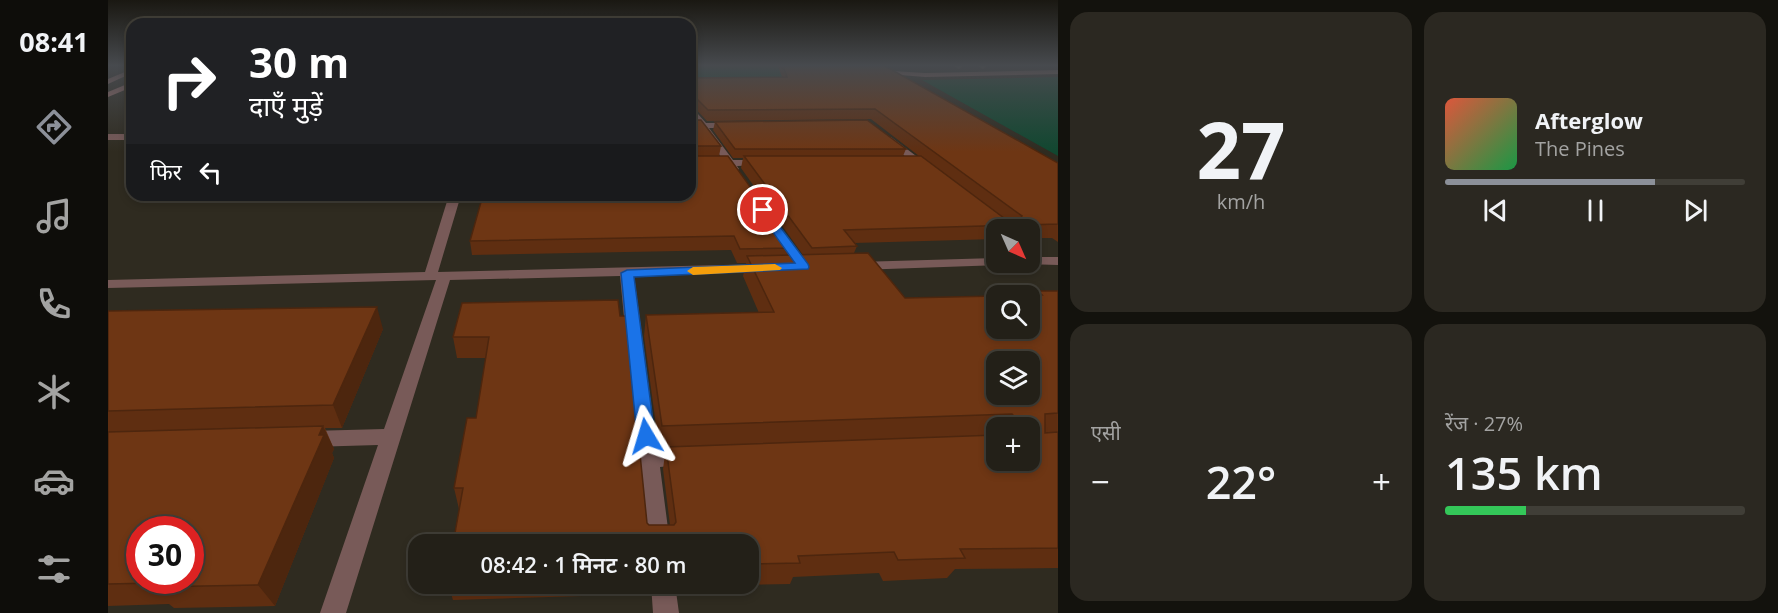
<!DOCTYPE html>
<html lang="hi">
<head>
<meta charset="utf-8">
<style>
  body { margin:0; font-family:"Open Sans","Noto Sans Devanagari",sans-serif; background:#2b2821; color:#f1f3f6; height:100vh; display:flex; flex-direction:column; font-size:22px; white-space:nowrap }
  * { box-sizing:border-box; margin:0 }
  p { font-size:20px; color:#a3a3a2 }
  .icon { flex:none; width:33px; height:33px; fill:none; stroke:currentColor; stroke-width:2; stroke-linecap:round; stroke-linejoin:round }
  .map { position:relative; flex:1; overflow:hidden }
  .drawer { display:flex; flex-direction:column; gap:12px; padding:12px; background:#13120d; width:720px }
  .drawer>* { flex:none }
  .guide { position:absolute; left:18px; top:18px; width:570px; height:183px; border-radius:18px; box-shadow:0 3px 9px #0003,0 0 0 2px #403e37; background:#202124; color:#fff; overflow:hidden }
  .needle { width:39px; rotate:135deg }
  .controls { position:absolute; left:878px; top:219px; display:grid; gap:12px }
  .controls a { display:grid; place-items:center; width:54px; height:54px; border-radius:12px; background:#232018; box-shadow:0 3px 9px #0003,0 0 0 2px #403e37; font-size:30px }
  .speed { position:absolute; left:18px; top:516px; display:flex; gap:12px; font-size:30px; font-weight:700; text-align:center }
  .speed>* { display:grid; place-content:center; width:78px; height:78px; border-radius:50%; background:#232018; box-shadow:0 3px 9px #0003,0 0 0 2px #403e37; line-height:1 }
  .speed .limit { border:9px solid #d22; background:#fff; color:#111 }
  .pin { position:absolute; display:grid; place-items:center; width:51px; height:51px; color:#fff; margin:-26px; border:3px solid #fff; border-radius:50%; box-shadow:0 2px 6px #0007 }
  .me { position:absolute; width:66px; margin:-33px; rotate:353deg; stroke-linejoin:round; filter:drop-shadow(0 0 4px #0008) }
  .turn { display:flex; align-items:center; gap:21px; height:126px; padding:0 24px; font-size:27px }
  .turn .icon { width:78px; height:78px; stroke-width:2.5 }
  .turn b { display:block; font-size:42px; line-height:51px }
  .then { display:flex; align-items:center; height:57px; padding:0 24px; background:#0003; gap:12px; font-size:22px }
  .big { font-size:45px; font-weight:600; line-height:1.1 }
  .drawer .tile { flex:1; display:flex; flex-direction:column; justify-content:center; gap:9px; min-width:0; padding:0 21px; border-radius:18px; background:#2b2821 }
  .drawer .dial { align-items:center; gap:0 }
  .dial b { font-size:78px; line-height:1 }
  .song { display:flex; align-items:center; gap:18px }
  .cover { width:72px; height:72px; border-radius:9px; background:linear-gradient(135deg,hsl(10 70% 55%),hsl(140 70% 35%)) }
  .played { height:6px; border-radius:3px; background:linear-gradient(90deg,#8c9099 70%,#403e37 70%) }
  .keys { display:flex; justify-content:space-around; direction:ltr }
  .heat { display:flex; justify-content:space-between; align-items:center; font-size:33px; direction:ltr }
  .charge { height:9px; border-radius:4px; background:linear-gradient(90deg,#34c759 27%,#403e37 0) }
  .drawer .tiles { flex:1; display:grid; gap:12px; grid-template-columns:repeat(2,1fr) }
  .trip { position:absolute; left:300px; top:534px; width:351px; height:60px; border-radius:18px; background:#232018; box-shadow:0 3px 9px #0003,0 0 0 2px #403e37; font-weight:600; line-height:60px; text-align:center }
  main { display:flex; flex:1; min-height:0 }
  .tab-bar { display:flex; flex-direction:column; width:108px; justify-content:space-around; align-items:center; background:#0e0d0a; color:#a3a3a2 }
  .tab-bar .icon { width:42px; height:42px }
  .tab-bar .active { color:#8c9099 }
  .tab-bar b { font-size:27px; color:#f1f3f6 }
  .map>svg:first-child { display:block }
  .green { fill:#114730 }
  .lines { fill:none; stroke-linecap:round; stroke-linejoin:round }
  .lane { fill:#785a58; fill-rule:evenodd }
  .street { fill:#785a58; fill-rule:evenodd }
  .secondary { fill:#a47370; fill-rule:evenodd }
  .wall { fill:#5f2e11; fill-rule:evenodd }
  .shaded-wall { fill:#4d260e }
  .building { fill:#6e3614; stroke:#4d260e; stroke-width:1.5; fill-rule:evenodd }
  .route { fill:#1a73e8; stroke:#114b97; stroke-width:1.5 }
  .slow { fill:#f59e0b }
</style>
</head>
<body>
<main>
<nav class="tab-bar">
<b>08:41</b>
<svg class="icon active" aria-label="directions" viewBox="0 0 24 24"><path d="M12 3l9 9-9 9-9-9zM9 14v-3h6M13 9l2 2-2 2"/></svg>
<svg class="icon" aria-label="music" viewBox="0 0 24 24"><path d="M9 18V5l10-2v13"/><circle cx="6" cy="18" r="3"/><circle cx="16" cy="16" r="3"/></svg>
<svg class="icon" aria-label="phone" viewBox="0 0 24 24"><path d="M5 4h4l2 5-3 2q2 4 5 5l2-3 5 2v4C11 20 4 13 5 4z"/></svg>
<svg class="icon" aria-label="climate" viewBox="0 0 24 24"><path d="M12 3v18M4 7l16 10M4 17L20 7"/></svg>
<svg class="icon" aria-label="car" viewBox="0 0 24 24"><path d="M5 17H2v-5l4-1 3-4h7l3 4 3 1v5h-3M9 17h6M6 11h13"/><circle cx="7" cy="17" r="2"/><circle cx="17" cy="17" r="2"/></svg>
<svg class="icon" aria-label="filters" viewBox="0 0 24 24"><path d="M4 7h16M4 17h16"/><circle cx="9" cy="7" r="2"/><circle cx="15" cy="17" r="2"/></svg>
</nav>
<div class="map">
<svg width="950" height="613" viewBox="0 0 950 613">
  <rect width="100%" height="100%" fill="#2f2b20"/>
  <path class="green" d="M582,66H685L825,109L582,76Z
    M950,77V156L814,80Z"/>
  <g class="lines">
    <path class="lane" d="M846,66H854V67L851,69Z
      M870,66H878V67L875,69Z"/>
    <path class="street" d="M582,105L598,123H630V127L627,128H601L625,160H654L659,163L657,165L629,166L631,169L626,172L619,166H582V160H615L593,128L582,129V123H589L582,113Z
      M0,134H24V140H0Z
      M777,137H783L824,168L815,170L777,141Z
      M341,195H353L330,272L657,264L664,268L657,272L526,275L549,450L576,449L583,452L586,458L583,464L552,467L562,544H538L512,276L342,280L238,613H212L270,445L202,447L195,445L192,439L195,433L202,431L276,429L328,280L0,288V280L317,272Z
      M921,257H950V265L916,264L921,262Z
      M888,258V262H894L893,265L750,270L743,266L750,262Z
      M543,584H567L571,613H545Z"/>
    <path class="secondary" d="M24,69V73L0,84V79Z
      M770,70L817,73L950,70V74L817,77L768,73Z
      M24,82V87L0,97V92Z"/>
  </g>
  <path class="wall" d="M670,66H777L950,163V242L944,238H921V230H888V239L746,243L749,246L746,253L797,298L927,296L929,291H950V568L847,569L839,578L775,581L771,573L685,577L682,584L570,586L568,584H640V544L351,509L346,488L368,418L378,358H349L345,337L354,303L539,523L541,525H562L555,469L558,447L551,448L536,336L538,315L651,313L635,276L638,263H629L623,250L364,255L362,241L582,104L586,110L585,120L613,146L611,156L686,248L684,255H695L633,168L635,158H625L605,130L607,122L798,149L795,156H811L763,119L599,121L582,103V78L674,77ZM888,428H921L888,460Z
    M0,311L275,329L234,428H217L226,449L224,453L226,458L167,606L66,608L61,604L0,606Z
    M340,584H543L541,594L345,600Z"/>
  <path class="shaded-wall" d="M586,110L585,121H582V111Z
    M269,307L275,329L234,428L225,405Z
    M215,426L226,449L224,453L226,458L167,606L150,585Z"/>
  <path class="building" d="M675,66H777L950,163V224L736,230L749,246L704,248L636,156H813L896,218L912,219L914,216L767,109L600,110L583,93L582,98V78L679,77Z
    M582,104L586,110L582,111Z
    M582,120H593L613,146H583L582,148Z
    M759,120L798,149H627L607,122Z
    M582,156H620L686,248L632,249L626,236L362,241L375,195H582Z
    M760,253L797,298L888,296V328H921V296L934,295L929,291H950V413L937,414V433L950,432V548L852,549L857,558L790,560L786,552L690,556L692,563L640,564V544H345L355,488H346L359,418H368L381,337H345L354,303L510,300L512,316H518L539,523L541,525H566L568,522L558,447L888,435V460H921V428H907L906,416L904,414L554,426L538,315L666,312L639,256ZM888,362H921V394H888Z
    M269,307L225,405L0,411V311Z
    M215,426L211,435H216L150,585L44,587L46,583L0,584V432ZM32,530H82V580H32Z"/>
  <linearGradient id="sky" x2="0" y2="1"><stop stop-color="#1a1812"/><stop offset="0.43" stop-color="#474a4e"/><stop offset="1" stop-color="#474a4e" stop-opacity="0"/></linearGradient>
  <rect width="950" height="152" fill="url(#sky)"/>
  <path class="route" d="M655,207L658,208L700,264L701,267L700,269L526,277L547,436L544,442L538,444L532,442L529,436L513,273L519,270L687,263L649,210Z"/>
  <path class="slow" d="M667,264L674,268L672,270L585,275L579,271L585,267Z"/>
</svg>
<div class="controls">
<a><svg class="needle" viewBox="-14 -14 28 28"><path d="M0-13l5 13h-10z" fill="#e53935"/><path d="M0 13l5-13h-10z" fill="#a3a3a2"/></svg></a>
<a><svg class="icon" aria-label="search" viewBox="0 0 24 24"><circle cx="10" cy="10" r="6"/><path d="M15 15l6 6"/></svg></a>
<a><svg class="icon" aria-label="layers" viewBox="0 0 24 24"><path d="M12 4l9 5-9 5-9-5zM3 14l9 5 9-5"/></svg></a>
<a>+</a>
</div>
<div class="speed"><div class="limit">30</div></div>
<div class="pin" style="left:655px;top:210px;background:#d93025"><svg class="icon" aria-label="arrive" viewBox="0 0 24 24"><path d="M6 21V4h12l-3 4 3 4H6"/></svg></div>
<svg class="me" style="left:538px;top:436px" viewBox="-20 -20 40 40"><path d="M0-17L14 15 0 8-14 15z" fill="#1a73e8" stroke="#fff" stroke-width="4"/></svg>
<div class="trip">08:42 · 1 मिनट · 80 m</div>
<div class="guide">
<div class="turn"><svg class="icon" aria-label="right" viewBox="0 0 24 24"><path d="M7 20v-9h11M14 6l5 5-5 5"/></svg><div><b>30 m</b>दाएँ मुड़ें</div></div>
<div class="then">फिर<svg class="icon" aria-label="left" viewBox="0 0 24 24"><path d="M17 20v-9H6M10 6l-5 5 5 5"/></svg></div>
</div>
</div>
<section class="drawer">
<div class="tiles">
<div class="tile dial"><b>27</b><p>km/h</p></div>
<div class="tile">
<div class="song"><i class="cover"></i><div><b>Afterglow</b><p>The Pines</p></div></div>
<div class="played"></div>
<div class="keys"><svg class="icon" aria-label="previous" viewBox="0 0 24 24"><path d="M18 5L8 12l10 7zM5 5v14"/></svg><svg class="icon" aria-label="pause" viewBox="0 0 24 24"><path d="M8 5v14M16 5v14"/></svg><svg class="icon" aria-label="next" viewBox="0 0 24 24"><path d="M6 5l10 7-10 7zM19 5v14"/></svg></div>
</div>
<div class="tile"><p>एसी</p>
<div class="heat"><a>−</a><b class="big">22°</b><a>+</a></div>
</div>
<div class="tile"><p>रेंज · 27%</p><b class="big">135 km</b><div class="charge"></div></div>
</div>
</section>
</main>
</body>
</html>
